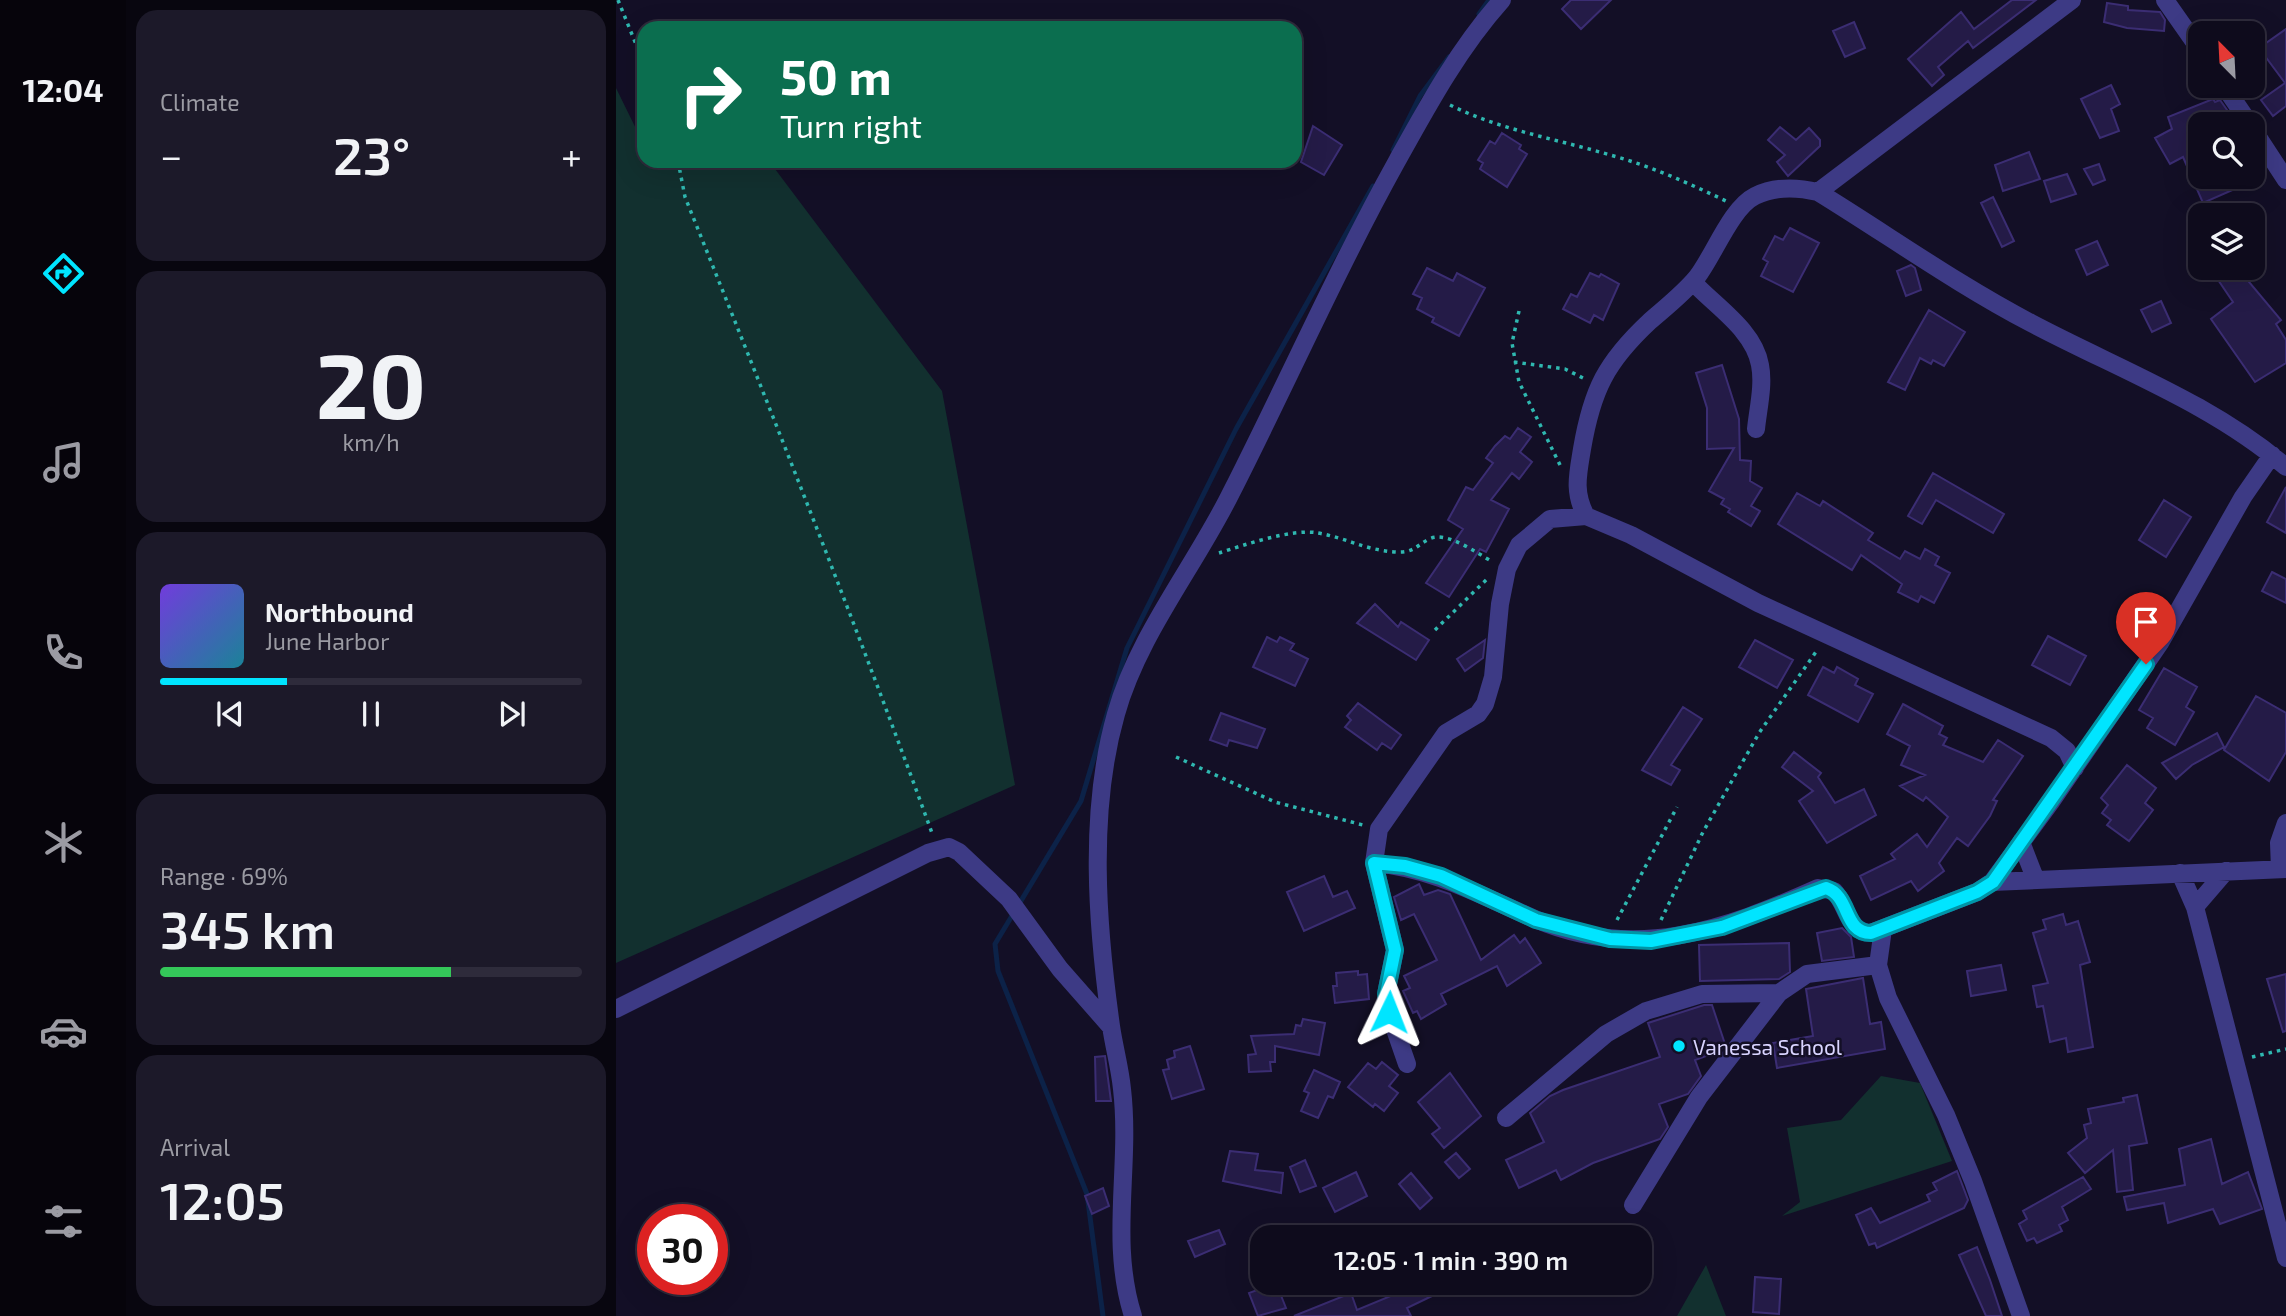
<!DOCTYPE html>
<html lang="en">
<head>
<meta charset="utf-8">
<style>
  body { margin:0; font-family:"Exo 2",sans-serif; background:#1c1929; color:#f1f3f6; height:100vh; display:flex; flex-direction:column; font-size:26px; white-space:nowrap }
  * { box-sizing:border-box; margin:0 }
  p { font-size:23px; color:#9b9ba3 }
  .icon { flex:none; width:38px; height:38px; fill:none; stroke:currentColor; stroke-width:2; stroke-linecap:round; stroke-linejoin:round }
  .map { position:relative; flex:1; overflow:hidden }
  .sheet { display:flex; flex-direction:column; gap:10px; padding:10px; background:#08060f; width:490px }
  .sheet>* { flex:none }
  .banner { position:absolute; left:21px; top:21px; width:665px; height:147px; border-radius:21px; box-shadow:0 7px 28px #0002,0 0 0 2px #2e2b3b; background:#0b6e4f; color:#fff; overflow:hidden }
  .needle { width:46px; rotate:336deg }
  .fabs { position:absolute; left:1572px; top:21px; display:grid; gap:14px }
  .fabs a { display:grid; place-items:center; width:77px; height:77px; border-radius:14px; background:#0e0b1c; box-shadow:0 7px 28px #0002,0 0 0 2px #2e2b3b; font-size:35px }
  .speed { position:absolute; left:21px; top:1204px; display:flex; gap:14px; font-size:35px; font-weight:700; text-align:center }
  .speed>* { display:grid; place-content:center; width:91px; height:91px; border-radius:50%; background:#0e0b1c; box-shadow:0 7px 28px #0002,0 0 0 2px #2e2b3b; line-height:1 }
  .speed .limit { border:10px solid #d22; background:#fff; color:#111 }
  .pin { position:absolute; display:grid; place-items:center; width:60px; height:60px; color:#fff; margin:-72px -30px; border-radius:50% 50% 50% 0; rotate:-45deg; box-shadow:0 0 7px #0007 }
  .pin .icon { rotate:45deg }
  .me { position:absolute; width:77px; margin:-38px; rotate:2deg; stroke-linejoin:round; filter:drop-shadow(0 0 5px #0008) }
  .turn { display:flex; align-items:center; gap:24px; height:147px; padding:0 28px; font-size:32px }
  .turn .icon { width:91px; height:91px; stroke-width:2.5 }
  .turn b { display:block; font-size:49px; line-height:60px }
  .big { font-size:52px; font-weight:600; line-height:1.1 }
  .sheet .widget { flex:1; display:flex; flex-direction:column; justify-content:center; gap:10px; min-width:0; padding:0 24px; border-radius:21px; background:#1c1929 }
  .sheet .dial { align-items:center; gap:0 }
  .dial b { font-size:91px; line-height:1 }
  .song { display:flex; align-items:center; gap:21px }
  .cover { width:84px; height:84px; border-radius:10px; background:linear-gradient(135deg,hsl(260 70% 55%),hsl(190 70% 35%)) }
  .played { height:7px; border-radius:4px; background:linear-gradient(90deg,#00e5ff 30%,#2e2b3b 30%) }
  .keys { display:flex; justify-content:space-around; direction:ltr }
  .heat { display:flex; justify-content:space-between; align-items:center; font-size:38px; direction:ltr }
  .charge { height:10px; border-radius:5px; background:linear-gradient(90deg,#34c759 69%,#2e2b3b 0) }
  .trip { position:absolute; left:634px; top:1225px; width:402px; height:70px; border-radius:21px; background:#0e0b1c; box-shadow:0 7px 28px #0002,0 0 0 2px #2e2b3b; font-weight:600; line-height:70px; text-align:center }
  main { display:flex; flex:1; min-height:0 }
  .menu { display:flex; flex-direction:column; width:126px; justify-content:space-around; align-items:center; background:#06040b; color:#9b9ba3 }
  .menu .icon { width:49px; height:49px }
  .menu .active { color:#00e5ff }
  .menu b { font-size:32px; color:#f1f3f6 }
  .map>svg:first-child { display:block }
  .green { fill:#12302f }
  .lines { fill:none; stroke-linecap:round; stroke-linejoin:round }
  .stream { stroke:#0c2248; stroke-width:5 }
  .building { fill:#241b47; stroke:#3b2d73; stroke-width:2 }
  .path { stroke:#2fb8b0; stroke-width:3.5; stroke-dasharray:3.5 5; stroke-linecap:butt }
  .minor { stroke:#3d3a85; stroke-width:18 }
  .route-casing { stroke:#0095a6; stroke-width:18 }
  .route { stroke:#00e5ff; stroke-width:12 }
  .poi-dot { fill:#00e5ff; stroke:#130f26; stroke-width:2.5 }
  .labels { text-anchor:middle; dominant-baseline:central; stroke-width:5; stroke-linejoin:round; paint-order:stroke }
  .poi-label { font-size:21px; fill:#d9d4ff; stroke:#130f26; text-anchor:start }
</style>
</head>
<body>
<main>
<nav class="menu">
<b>12:04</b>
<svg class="icon active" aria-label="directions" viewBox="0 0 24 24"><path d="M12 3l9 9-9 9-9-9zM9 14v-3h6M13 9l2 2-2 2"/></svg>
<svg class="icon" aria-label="music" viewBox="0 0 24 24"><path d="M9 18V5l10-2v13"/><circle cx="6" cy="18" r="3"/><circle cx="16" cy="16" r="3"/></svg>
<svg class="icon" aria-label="phone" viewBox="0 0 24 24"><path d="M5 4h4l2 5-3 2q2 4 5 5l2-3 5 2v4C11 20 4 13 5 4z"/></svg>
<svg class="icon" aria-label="climate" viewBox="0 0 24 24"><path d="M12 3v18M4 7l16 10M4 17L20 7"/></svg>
<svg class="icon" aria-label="car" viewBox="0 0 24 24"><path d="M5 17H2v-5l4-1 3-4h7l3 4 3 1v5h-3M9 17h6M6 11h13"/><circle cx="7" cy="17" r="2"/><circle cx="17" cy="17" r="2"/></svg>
<svg class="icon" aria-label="filters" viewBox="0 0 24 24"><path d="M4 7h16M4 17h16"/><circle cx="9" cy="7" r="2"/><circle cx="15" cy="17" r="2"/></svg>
</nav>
<section class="sheet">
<div class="widget"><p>Climate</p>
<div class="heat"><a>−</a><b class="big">23°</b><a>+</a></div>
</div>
<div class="widget dial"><b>20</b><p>km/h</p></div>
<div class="widget">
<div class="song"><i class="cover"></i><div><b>Northbound</b><p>June Harbor</p></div></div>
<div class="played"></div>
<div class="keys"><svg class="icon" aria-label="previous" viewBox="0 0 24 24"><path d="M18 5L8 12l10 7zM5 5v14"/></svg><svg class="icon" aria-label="pause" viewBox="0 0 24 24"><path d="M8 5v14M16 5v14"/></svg><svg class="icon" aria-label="next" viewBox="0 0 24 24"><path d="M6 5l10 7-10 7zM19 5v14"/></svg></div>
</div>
<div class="widget"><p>Range · 69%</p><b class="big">345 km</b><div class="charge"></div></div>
<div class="widget"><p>Arrival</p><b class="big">12:05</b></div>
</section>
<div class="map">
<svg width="1670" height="1316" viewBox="0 0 1670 1316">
  <rect width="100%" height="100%" fill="#130f26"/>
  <path class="green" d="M0,88L28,145V161H36L39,166L50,161H153L326,391L399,785L0,963Z
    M1265,1076L1304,1083L1336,1161L1166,1216L1184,1202L1171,1128L1225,1120Z
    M1090,1265L1110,1316H1061Z"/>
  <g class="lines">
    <path class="stream" d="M863,14L873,0
      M777,150L804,96L833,57
      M487,1316L471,1194L382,971L379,944L465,801L511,648L620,429L757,186"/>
  </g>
  <path class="building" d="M955,0H995L965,29L946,9Z
    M1396,0H1420L1357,48L1352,41L1322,67L1328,75L1316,86L1292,59L1345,12L1358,29Z
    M1491,3L1512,6V10L1544,12L1549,20L1548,31L1511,28L1488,22Z
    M1238,22L1249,48L1229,57L1217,31Z
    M1670,29V106L1657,116L1645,100L1669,83L1643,48Z
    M1495,85L1504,104L1495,109L1503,131L1484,138L1465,99Z
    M1597,99L1599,102L1604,100L1616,117L1600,124H1584V177H1646L1587,203L1567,157L1554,164L1539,138L1556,129L1552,117Z
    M697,126L726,145L708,175L685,162Z
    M1164,127L1180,140L1193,128L1204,140V146L1172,176L1161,162L1169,155L1152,140Z
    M886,133L905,145L903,149L911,154L891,187L864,169L867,163L862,160L874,141L879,144Z
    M1413,152L1424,179L1387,191L1379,165Z
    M1483,164L1489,180L1477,185L1468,169Z
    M1451,174L1460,194L1435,202L1428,181Z
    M1377,197L1398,241L1386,247L1365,203Z
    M1174,228L1203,243L1177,292L1145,276L1152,262L1147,259L1159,236L1167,240Z
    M1481,241L1492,265L1471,275L1460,250Z
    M1295,265L1299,268L1305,290L1290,296L1281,271Z
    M811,268L837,281L841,273L869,288L843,336L816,322L818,318L801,309L806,298L797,294Z
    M1594,268H1626L1633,282L1665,320L1660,324L1670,340V363L1639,382L1595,319L1617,302Z
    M974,273L983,277L985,274L1003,284L987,320L978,315L974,323L947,309L955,294L961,297Z
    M1545,301L1555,323L1536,332L1525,310Z
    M1313,310L1349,332L1328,366L1317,360L1315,364L1304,358L1289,390L1272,382Z
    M1106,365L1123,419L1124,460L1135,461L1134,481L1146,488L1135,506L1144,511L1135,526L1112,512L1114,509L1105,504L1108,499L1093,491L1118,448L1091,449V408L1080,373Z
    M902,428L915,437L904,452L916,462L903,479L896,473L875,500L893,509L870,552L864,549L833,597L810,583L847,529L832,520L850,487L857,490L877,463L870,458L879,446L889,436L894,439Z
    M1317,473L1388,514L1377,533L1320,500L1306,524L1292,516Z
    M1670,487V533L1651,522Z
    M1181,493L1204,506L1207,501L1257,533L1252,540L1284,559L1289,551L1304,559L1309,549L1323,557L1319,565L1334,573L1318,603L1305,596L1302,602L1282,592L1286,584L1245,555L1236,570L1162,524Z
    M1548,500L1575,517L1550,557L1523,540Z
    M1656,572L1670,579V603L1646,591Z
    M759,604L782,627L785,622L813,640L800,660L741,623Z
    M1432,636L1470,656L1454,685L1416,665Z
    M651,637L661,642L664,637L678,644L674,650L692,659L679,686L637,667Z
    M869,640L867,658L849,671L841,659Z
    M1139,640L1177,660L1161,688L1123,667Z
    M1207,667L1218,673L1221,667L1242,679L1239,685L1257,694L1242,722L1192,695Z
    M1548,668L1581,687L1570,707L1578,712L1559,745L1531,728L1537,718L1523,710Z
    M1640,696L1670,713V752L1653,781L1608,750Z
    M742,703L785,735L775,749L766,743L761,750L729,727L735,720L731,716Z
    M1287,704L1327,726L1323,734L1331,738L1327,745L1367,762L1382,740L1407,756L1377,800L1381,801L1374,816L1352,846L1341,838L1323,863L1328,871L1302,891L1295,881L1255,900L1244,876L1279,859L1275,854L1301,834L1311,847L1332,817L1310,797L1307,801L1284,786L1309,775L1285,765L1294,746L1271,734Z
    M1067,707L1086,719L1055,765L1064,770L1055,785L1026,770Z
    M605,713L649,729L641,748L613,740L611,746L594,740Z
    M1601,733L1608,747L1576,765L1560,779L1546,763Z
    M1178,752L1205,773L1202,777L1219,803L1248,789L1260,815L1211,843L1183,801L1197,791L1166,767Z
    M1511,765L1540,788L1529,803L1537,810L1513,841L1491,825L1495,820L1486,813L1492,805L1485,798Z
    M708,876L717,897L731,891L739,908L688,931L671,892Z
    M803,884L808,895L822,890L834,894L865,960L898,935L904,943L909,938L925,963L891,986L881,966L825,994L830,1004L805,1019L801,1011L797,1013L787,991L794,988L788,976L821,960L798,914L785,920L778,897Z
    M1447,914L1450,925L1462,921L1474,962L1464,965L1477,1047L1452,1052L1450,1038L1434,1042L1427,1006L1421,1007L1417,986L1432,983L1417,933L1430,929L1427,920Z
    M1226,928L1235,937L1238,957L1206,961L1201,933Z
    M1173,943L1174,972L1163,979L1084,981L1083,945Z
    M1385,965L1390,990L1355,996L1351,971Z
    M742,971V975L751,974L753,999L719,1003L717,986H721L720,973Z
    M1670,974V1031L1667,1032L1651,979Z
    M1247,978L1254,1024L1265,1022L1269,1049L1161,1068L1157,1043L1197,1036L1190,989Z
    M1088,1005H1096L1109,1044L1104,1051L1079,1060L1085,1076L1072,1094L1043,1104L1052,1127L1044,1139L977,1163L945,1180L940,1170L903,1188L890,1160L928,1142L914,1113L934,1096L947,1090L1044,1057L1032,1023Z
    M687,1019L709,1023L703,1055L659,1046V1062H654L655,1071L633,1072L632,1055L640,1054L635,1036L678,1034L680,1025L685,1026Z
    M574,1046L588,1089L556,1099L547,1070L553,1069L551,1060L559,1057L558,1051Z
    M489,1056L495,1101H480L479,1057Z
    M766,1062L782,1075L773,1086L782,1093L768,1111L759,1104L757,1107L732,1087L752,1063L760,1069Z
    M698,1070L724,1082L717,1098L712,1096L702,1118L685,1111L693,1093L688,1091Z
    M834,1073L865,1116L828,1148L816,1134L824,1128L802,1102Z
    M1521,1095L1531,1143L1513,1146L1517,1190L1501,1192L1497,1150L1469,1173L1452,1153L1471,1138L1468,1125L1475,1123L1472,1109L1508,1102L1507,1098Z
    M1595,1139L1606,1184L1632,1172L1646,1209L1604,1224L1597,1209L1552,1223L1548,1203L1511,1210L1508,1197L1569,1185L1563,1149Z
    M614,1151L642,1154L639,1170L667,1173L665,1193L607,1181Z
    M840,1153L854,1169L843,1178L829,1162Z
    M689,1160L700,1186L684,1192L674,1167Z
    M1341,1171L1352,1200L1348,1208L1261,1248L1259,1243L1253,1245L1240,1215L1255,1208L1264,1223L1314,1201L1311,1195L1321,1190L1317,1183Z
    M740,1172L751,1196L719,1212L707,1188Z
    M795,1173L816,1198L804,1209L783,1184Z
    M1467,1177L1475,1189L1446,1207L1452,1220L1443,1225L1446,1231L1421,1243L1418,1238L1411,1241L1403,1224L1411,1219L1407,1211Z
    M487,1188L493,1206L476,1214L469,1196Z
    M603,1230L609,1244L579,1257L572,1241Z
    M1361,1247L1374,1280L1386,1316H1370L1343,1255Z
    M1139,1277L1165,1279L1163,1314L1137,1312Z
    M660,1283L670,1308L642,1316L633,1293Z
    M806,1283H843L791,1308L795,1316H678L735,1293L741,1310Z"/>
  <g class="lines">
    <path class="path" d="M2,0L28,64
      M834,105C884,130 941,139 994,155C1035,166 1072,183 1110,201
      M62,161L69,197C154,408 238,619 316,833
      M903,311L896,343L903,382L945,467
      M898,362L949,369L967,378
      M603,553C628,545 677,528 702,533C731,538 748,550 780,552C797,553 800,546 813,539C830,530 862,554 877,562
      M819,630L871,579
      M560,757L659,802L747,825
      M1001,920L1061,807
      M1045,920L1087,832L1143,733L1202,649
      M1636,1057L1670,1049
      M844,1290L851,1283"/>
    <path class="minor" d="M1549,0L1584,50
      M1608,86L1634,124
      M1636,128L1670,180
      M1202,192L1456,0
      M1077,282C1099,306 1138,330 1144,365C1148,385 1142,409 1140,429
      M970,516C957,492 962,474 966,449C976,390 990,362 1034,321C1050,307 1067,294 1081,277C1098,255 1115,208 1139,196C1159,186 1181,187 1202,192C1272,235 1342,285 1415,323C1502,369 1595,403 1670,467
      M1405,842L1419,878
      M758,863C820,869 863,895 919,919C1019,962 1108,930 1202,888L1218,891C1232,906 1231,932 1255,933L1361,892L1376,882L1435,802L1544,643L1627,497L1656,455
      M1664,869L1663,843L1670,823
      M1564,873L1579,907L1670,1258
      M1376,882L1670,869
      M1579,907L1610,871
      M1267,929L1262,965L1272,998L1330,1115L1357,1181L1405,1316
      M0,1009L312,853L333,847L343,852L393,899L444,969L495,1027
      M791,1064L773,1012L770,994L779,950L758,863L763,829L830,733L862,714L869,704L877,677L884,604L891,569L903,545L934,519L970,516L1015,535L1142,603L1435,738L1451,751L1459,768
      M890,1118L990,1034L1030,1011L1086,994L1163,993L1191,974L1262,965
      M1017,1205L1083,1097L1163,993
      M517,1316C493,1241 515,1166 506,1089C504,1068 498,1047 495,1026C481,926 472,812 500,714C522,635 579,566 615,493C671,383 721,269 781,161C812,105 843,48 886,0"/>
  </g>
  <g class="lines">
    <g class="route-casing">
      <path id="route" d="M773,1012L770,994L779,950L758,863L789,866L825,876L920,920L994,939L1035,941L1106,927L1210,888C1235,896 1227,933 1255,933L1361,892L1377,882L1530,664"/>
    </g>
    <use href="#route" class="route"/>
  </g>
  <circle class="poi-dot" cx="1063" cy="1046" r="7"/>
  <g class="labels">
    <g class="poi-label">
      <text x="1077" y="1046">Vanessa School</text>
    </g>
  </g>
</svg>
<div class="fabs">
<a><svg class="needle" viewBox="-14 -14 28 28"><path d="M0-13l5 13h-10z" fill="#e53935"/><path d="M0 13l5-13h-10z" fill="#9b9ba3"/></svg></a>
<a><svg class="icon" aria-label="search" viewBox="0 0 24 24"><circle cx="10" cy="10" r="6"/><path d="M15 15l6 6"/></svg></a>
<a><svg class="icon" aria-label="layers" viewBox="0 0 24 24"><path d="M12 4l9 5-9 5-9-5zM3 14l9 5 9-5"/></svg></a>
</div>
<div class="speed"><div class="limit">30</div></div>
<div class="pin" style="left:1530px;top:664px;background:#d93025"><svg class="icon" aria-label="arrive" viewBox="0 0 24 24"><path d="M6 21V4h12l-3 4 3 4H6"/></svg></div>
<svg class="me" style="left:773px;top:1012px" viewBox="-20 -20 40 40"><path d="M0-17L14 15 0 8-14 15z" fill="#00e5ff" stroke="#fff" stroke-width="4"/></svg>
<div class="trip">12:05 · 1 min · 390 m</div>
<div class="banner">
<div class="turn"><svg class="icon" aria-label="right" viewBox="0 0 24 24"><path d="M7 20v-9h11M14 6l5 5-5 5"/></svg><div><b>50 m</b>Turn right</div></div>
</div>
</div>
</main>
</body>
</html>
